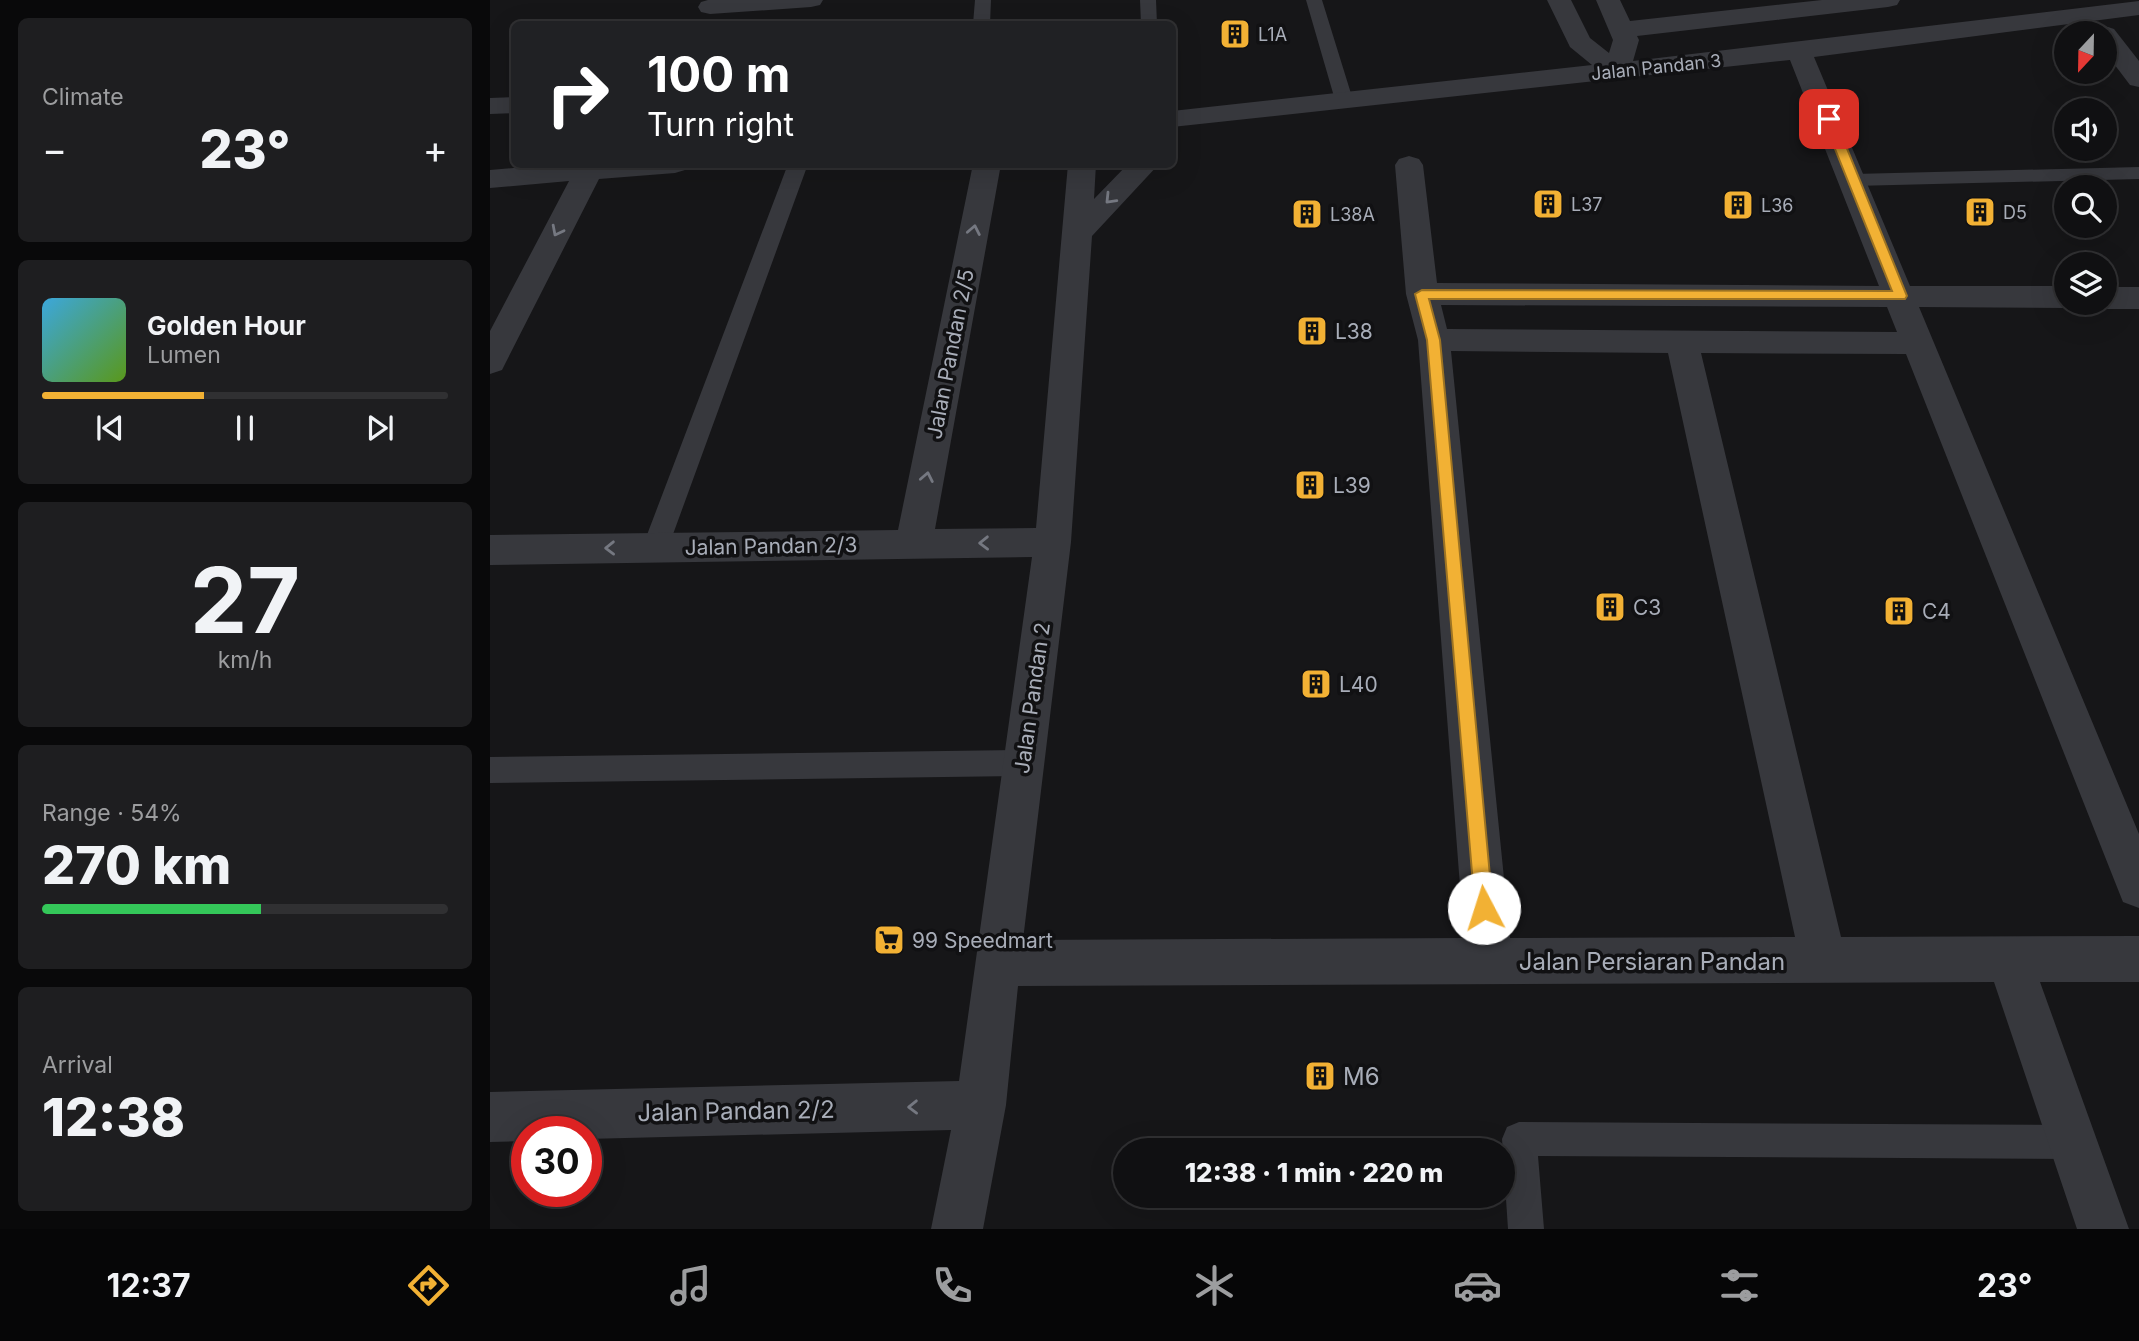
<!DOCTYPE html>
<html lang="en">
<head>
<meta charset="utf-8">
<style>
  body { margin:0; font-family:Inter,sans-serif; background:#1e1e20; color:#f1f3f6; height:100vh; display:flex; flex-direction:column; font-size:26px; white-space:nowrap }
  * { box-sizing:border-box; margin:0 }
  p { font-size:23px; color:#9c9d9f }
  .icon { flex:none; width:38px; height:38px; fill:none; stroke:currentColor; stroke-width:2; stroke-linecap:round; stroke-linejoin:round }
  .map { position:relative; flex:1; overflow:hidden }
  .drawer { display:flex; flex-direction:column; gap:18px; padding:18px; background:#09090a; width:490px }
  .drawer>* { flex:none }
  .top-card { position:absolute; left:21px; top:21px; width:665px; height:147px; border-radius:10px; box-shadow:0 7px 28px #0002,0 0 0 2px #303032; background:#202124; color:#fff; overflow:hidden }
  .needle { width:46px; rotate:202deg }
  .controls { position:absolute; left:1564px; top:21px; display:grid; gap:14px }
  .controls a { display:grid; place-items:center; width:63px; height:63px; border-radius:50%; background:#101012; box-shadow:0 7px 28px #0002,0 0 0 2px #303032; font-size:35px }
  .speed { position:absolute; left:21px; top:1116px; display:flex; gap:14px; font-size:35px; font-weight:700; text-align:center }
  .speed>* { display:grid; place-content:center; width:91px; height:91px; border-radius:50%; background:#101012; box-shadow:0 7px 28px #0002,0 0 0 2px #303032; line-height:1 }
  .speed .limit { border:10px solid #d22; background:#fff; color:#111 }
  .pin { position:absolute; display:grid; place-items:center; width:60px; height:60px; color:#fff; margin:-30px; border-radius:14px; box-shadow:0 4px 10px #0006 }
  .me { position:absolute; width:77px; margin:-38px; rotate:355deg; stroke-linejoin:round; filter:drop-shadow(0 0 5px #0008) }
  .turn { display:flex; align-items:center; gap:24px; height:147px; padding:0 21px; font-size:32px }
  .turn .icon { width:91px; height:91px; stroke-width:2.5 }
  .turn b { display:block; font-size:49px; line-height:60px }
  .big { font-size:52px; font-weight:800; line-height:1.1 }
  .drawer .widget { flex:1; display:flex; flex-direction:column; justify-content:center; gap:10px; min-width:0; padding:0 24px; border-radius:10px; background:#1e1e20 }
  .drawer .dial { align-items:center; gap:0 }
  .dial b { font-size:91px; line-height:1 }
  .song { display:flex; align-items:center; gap:21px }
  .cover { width:84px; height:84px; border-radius:10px; background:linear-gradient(135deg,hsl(200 70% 55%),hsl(90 70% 35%)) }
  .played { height:7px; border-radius:4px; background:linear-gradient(90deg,#f2b134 40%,#303032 40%) }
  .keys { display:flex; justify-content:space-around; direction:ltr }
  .heat { display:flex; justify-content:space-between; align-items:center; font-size:38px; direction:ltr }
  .charge { height:10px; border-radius:5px; background:linear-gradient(90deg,#34c759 54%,#303032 0) }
  .trip { position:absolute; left:623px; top:1138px; width:402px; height:70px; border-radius:35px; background:#101012; box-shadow:0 7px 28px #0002,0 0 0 2px #303032; font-weight:800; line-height:70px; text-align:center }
  .dock { display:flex; height:112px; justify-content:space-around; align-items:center; background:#060607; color:#9c9d9f }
  .dock .icon { width:49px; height:49px }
  .dock .current { color:#f2b134 }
  .dock b { font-size:32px; color:#f1f3f6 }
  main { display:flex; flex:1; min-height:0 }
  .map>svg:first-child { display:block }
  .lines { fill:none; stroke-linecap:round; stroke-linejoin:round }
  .service { fill:#37383d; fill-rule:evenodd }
  .minor { fill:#37383d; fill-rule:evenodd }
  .oneway { stroke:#757881 }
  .route { fill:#f2b134; stroke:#9d7322; stroke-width:2 }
  .labels { text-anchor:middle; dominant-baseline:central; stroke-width:7; stroke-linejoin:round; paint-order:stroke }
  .far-poi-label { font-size:18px; fill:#a8adb8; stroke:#111113; text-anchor:start }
  .far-street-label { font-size:18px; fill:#a8adb8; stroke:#111113 }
  .poi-label { font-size:21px; fill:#a8adb8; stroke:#111113; text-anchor:start }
  .street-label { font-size:21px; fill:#a8adb8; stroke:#111113 }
  .near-street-label { font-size:24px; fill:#a8adb8; stroke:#111113 }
  .near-poi-label { font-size:24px; fill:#a8adb8; stroke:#111113; text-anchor:start }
</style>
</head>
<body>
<main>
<section class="drawer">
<div class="widget"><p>Climate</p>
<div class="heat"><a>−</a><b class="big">23°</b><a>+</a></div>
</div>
<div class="widget">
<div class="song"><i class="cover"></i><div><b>Golden Hour</b><p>Lumen</p></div></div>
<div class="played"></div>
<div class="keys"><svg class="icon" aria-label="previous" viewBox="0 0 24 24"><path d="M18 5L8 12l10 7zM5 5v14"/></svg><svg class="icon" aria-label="pause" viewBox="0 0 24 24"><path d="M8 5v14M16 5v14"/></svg><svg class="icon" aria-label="next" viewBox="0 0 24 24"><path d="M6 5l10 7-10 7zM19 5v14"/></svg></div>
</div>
<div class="widget dial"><b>27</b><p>km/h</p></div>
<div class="widget"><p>Range · 54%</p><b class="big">270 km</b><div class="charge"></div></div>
<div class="widget"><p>Arrival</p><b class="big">12:38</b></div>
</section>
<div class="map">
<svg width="1649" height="1229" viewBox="0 0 1649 1229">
  <rect width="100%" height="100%" fill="#161618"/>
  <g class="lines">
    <path class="service" d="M485,0H501L500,24H483Z
      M650,0H666L667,24H651Z
      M816,0H832L863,100L861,104H847L845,100Z
      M298,164H318L178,548L174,555L165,558L156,555L152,548Z
      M1649,167V179L1364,186L1357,184L1354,180L1357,176L1364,174Z
      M534,750L544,754L548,763L544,772L534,776L0,783V757Z
      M1029,1122L1583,1125L1595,1130L1600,1142L1595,1154L1583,1159L1048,1156L1054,1229H1018L1012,1139L1017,1127Z"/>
    <path class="minor" d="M218,0H333L330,5L321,7L220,14L211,12L208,7L211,2Z
      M1057,0H1081L1100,38L1119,53L1123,40L1106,0H1130L1140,21L1332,0H1410L1407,5L1398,7L1147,36L1149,40L1143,61L1649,1V15L1324,57L1420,286H1577V303H1589L1577,308L1429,307L1649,834V908L1633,902L1627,887L1416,354L1211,353L1351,937L1649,936V982H1550L1639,1229H1587L1504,982L528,986L516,1105L493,1229H441L461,1130L96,1139V1132H37V1141L0,1142V1092L469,1081L542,557L0,565V535L408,530L483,164H511L445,529L546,528L578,164H606L604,199L638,164H669L602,236L581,542L533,940L974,938L928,340L916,294L905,165L909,159L919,156L929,159L933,165L947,283L1389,286L1300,60L682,127V111L1102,65L1080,47ZM951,305L1397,307L1407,332L957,329ZM961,351L1178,353L1305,937L1020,938Z
      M1615,26L1624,29L1649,61V87L1640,85L1615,52V33H1603L1606,29Z
      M24,97V113L0,114V98Z
      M70,164H199L195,170L185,173L109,179L16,362L12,370L0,374V331L79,181L0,188V170Z
      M1615,287H1649V309H1615L1604,306L1602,303H1615Z"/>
  </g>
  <defs><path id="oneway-chevron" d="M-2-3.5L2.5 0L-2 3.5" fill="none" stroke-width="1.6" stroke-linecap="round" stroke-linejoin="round" transform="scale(1.75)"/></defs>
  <g class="oneway">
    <use href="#oneway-chevron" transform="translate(620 199) rotate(134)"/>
    <use href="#oneway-chevron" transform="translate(484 230) rotate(-79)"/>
    <use href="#oneway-chevron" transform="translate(67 231) rotate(117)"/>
    <use href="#oneway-chevron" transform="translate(437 477) rotate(-79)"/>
    <use href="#oneway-chevron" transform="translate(494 543) rotate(179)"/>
    <use href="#oneway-chevron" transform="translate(120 548) rotate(179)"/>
    <use href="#oneway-chevron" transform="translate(423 1107) rotate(179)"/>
  </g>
  <path class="route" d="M1339,116L1345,119L1417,296L1415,299H939L950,340L1003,908L1000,914L994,917L987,914L985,908L937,340L925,294L932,290L1402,291L1333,119Z"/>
  <defs>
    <g id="building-square" transform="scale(1.575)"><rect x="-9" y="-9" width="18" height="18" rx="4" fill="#f2b134" stroke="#111113"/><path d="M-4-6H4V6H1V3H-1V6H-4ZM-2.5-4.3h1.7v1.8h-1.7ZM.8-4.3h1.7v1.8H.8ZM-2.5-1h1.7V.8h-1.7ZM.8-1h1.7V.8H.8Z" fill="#111"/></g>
    <g id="supermarket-square" transform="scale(1.575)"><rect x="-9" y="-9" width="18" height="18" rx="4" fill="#f2b134" stroke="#111113"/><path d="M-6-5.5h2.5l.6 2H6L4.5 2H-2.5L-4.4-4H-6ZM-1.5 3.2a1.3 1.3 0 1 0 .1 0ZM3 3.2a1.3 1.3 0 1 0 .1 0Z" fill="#111"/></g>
  </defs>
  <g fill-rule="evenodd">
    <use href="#building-square" x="745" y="34"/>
    <use href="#building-square" x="1058" y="204"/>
    <use href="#building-square" x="1248" y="205"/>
    <use href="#building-square" x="1490" y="212"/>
    <use href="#building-square" x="817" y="214"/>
    <use href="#building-square" x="822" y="331"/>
    <use href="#building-square" x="820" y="485"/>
    <use href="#building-square" x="1120" y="607"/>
    <use href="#building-square" x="1409" y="611"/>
    <use href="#building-square" x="826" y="684"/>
    <use href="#supermarket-square" x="399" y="940"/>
    <use href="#building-square" x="830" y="1076"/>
  </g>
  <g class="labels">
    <g class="far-poi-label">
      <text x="768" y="34">L1A</text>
      <text x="1081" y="204">L37</text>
      <text x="1271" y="205">L36</text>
      <text x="1513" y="212">D5</text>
      <text x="840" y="214">L38A</text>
    </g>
    <g class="far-street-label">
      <text transform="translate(1166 67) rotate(-6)">Jalan Pandan 3</text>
    </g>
    <g class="poi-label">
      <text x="845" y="331">L38</text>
      <text x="843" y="485">L39</text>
      <text x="1143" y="607">C3</text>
      <text x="1432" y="611">C4</text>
      <text x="849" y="684">L40</text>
      <text x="422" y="940">99 Speedmart</text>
    </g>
    <g class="street-label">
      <text transform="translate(460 354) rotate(-79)">Jalan Pandan 2/5</text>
      <text transform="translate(281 546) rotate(-1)">Jalan Pandan 2/3</text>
      <text transform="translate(542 698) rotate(-82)">Jalan Pandan 2</text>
    </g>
    <g class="near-street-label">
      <text x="1162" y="961">Jalan Persiaran Pandan</text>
      <text transform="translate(246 1111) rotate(-1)">Jalan Pandan 2/2</text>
    </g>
    <g class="near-poi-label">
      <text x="853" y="1076">M6</text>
    </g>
  </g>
</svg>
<div class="controls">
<a><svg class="needle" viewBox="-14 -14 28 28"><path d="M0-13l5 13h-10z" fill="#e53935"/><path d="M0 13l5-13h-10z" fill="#9c9d9f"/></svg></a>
<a><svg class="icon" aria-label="sound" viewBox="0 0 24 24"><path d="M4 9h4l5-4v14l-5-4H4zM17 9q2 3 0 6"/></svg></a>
<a><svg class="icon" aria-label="search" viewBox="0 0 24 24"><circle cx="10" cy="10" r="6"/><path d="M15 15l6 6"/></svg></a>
<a><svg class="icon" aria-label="layers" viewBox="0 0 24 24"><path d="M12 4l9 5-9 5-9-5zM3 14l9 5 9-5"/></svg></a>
</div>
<div class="speed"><div class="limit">30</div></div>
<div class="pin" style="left:1339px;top:119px;background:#d93025"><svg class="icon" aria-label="arrive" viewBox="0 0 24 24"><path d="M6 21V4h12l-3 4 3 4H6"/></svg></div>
<svg class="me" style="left:994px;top:908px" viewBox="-20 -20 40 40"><circle r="19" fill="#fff"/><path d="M0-13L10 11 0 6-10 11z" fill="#f2b134"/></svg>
<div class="trip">12:38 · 1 min · 220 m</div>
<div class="top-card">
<div class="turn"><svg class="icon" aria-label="right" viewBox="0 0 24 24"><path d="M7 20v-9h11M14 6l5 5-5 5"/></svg><div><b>100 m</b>Turn right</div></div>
</div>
</div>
</main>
<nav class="dock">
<b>12:37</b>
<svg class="icon current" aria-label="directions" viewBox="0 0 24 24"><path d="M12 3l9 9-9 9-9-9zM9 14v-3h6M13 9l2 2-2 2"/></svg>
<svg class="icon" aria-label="music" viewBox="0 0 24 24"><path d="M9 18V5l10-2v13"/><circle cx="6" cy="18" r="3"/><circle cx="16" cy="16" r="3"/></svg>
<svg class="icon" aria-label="phone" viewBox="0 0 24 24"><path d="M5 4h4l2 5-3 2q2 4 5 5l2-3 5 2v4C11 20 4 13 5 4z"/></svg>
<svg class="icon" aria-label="climate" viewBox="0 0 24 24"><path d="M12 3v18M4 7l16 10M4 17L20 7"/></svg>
<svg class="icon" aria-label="car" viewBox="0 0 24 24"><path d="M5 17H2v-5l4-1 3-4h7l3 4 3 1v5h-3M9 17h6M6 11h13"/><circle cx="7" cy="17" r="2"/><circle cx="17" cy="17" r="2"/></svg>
<svg class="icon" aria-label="filters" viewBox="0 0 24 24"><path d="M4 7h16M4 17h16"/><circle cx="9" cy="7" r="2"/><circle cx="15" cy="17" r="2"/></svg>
<b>23°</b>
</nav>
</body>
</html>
